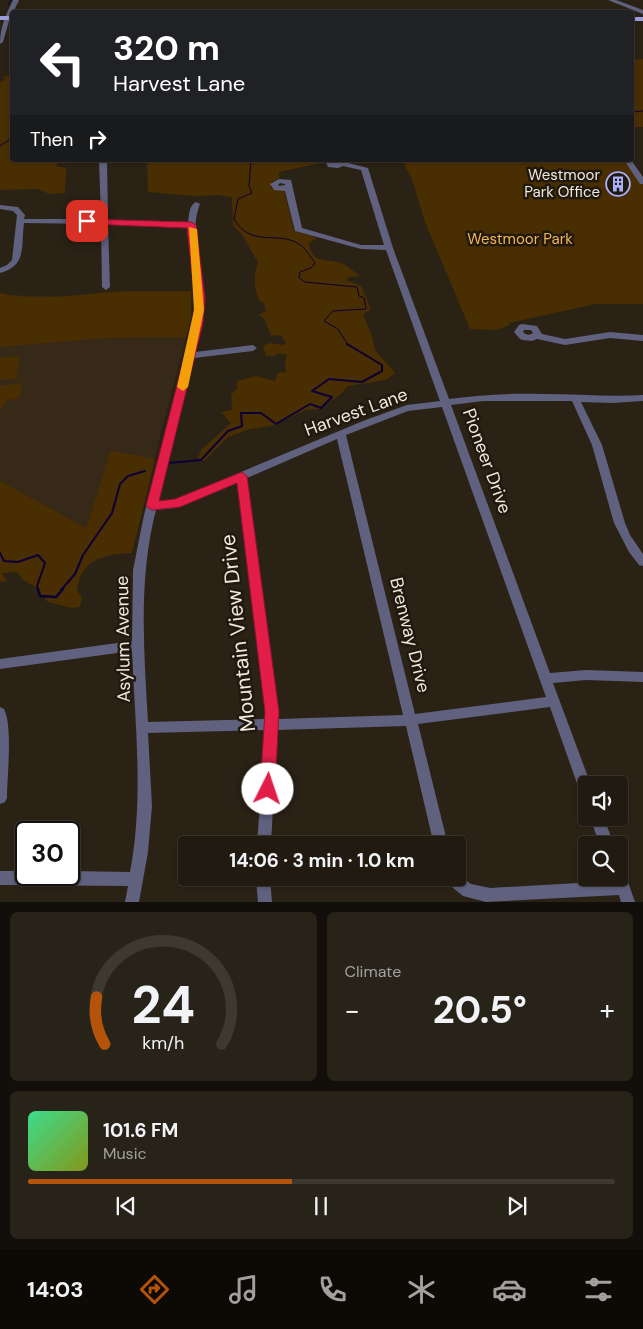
<!DOCTYPE html>
<html lang="en">
<head>
<meta charset="utf-8">
<style>
  body { margin:0; font-family:"DM Sans",sans-serif; background:#282319; color:#f1f3f6; height:100vh; display:flex; flex-direction:column; font-size:19px; white-space:nowrap }
  * { box-sizing:border-box; margin:0 }
  p { font-size:16px; color:#a2a19f }
  .icon { flex:none; width:28px; height:28px; fill:none; stroke:currentColor; stroke-width:2; stroke-linecap:round; stroke-linejoin:round }
  .map { position:relative; height:902px; overflow:hidden }
  .sheet { display:flex; flex-direction:column; gap:10px; padding:10px; background:#120e09; flex:1 }
  .sheet>* { flex:none }
  .top-card { position:absolute; left:10px; top:10px; width:624px; height:152px; border-radius:5px; box-shadow:0 1px 4px #0004,0 0 0 1px #3d3830; background:#202124; color:#fff; overflow:hidden }
  .fabs { position:absolute; left:578px; top:776px; display:grid; gap:10px }
  .fabs a { display:grid; place-items:center; width:50px; height:50px; border-radius:5px; background:#201a10; box-shadow:0 1px 4px #0004,0 0 0 1px #3d3830; font-size:25px }
  .speed { position:absolute; left:15px; top:821px; display:flex; gap:10px; font-size:25px; font-weight:700; text-align:center }
  .speed>* { display:grid; place-content:center; width:65px; height:65px; border-radius:50%; background:#201a10; box-shadow:0 1px 4px #0004,0 0 0 1px #3d3830; line-height:1 }
  .speed .limit { border:2px solid #111; border-radius:8px; background:#fff; color:#111 }
  .pin { position:absolute; display:grid; place-items:center; width:42px; height:42px; color:#fff; margin:-21px; border-radius:10px; box-shadow:0 2px 8px #0006 }
  .me { position:absolute; width:55px; margin:-28px; rotate:4deg; stroke-linejoin:round; filter:drop-shadow(0 0 4px #0008) }
  .turn { display:flex; align-items:center; gap:18px; height:105px; padding:0 20px; font-size:22px }
  .turn .icon { width:65px; height:65px; stroke-width:2.5 }
  .turn b { display:block; font-size:35px; line-height:42px }
  .then { display:flex; align-items:center; height:48px; padding:0 20px; background:#0003; gap:10px; font-size:19px }
  .big { font-size:38px; font-weight:700; line-height:1.1 }
  .sheet .widget { flex:1; display:flex; flex-direction:column; justify-content:center; gap:8px; min-width:0; padding:0 18px; border-radius:8px; background:#282319 }
  .sheet .dial { align-items:center; gap:0 }
  .dial svg { height:130px; overflow:visible; fill:none; stroke:#3d3830; stroke-width:7; stroke-linecap:round; text-anchor:middle }
  .dial text { fill:#f1f3f6; stroke:none }
  .song { display:flex; align-items:center; gap:15px }
  .cover { width:60px; height:60px; border-radius:8px; background:linear-gradient(135deg,hsl(150 70% 55%),hsl(70 70% 35%)) }
  .played { height:5px; border-radius:2px; background:linear-gradient(90deg,#b45309 45%,#3d3830 45%) }
  .keys { display:flex; justify-content:space-around; direction:ltr }
  .heat { display:flex; justify-content:space-between; align-items:center; font-size:28px; direction:ltr }
  .sheet .tiles { flex:1; display:grid; gap:10px; grid-template-columns:1fr 1fr }
  .widget:last-child { grid-column:span 2 }
  .trip { position:absolute; left:178px; top:836px; width:288px; height:50px; border-radius:5px; background:#201a10; box-shadow:0 1px 4px #0004,0 0 0 1px #3d3830; font-weight:700; line-height:50px; text-align:center }
  .tabs { display:flex; height:80px; justify-content:space-around; align-items:center; background:#0d0a06; color:#a2a19f }
  .tabs .icon { width:35px; height:35px }
  .tabs .active { color:#b45309 }
  .tabs b { font-size:22px; color:#f1f3f6 }
  .map>svg:first-child { display:block }
  .built { fill:#362917 }
  .green { fill:#492e01 }
  .lines { fill:none; stroke-linecap:round; stroke-linejoin:round }
  .stream-far2 { stroke:#0c0037; stroke-width:1 }
  .stream-far1 { stroke:#0c0037; stroke-width:2 }
  .stream { stroke:#0c0037; stroke-width:2.5 }
  .minor { fill:#5f617e; fill-rule:evenodd }
  .major { fill:#9b9eda; fill-rule:evenodd }
  .route { fill:#e11d48; stroke:#92132f }
  .slow { fill:#f59e0b }
  .labels { text-anchor:middle; dominant-baseline:central; stroke-width:5; stroke-linejoin:round; paint-order:stroke }
  .far-poi-label { font-size:15px; fill:#eee8e0; stroke:#21190d; text-anchor:end }
  .far-park-label { font-size:15px; fill:#f4b457; stroke:#21190d }
  .street-label { font-size:18px; fill:#eee8e0; stroke:#21190d }
  .near-street-label { font-size:21px; fill:#eee8e0; stroke:#21190d }
</style>
</head>
<body>
<div class="map">
<svg width="643" height="902" viewBox="0 0 643 902">
  <rect width="100%" height="100%" fill="#2b2216"/>
  <path class="built" d="M0,295L191,299L186,337L136,528L0,553Z"/>
  <path class="green" d="M643,59V127H631V60Z
    M12,75V160H60L56,166L66,168L65,193L49,194L38,189L0,190V82L5,80L4,76Z
    M147,160H325V162L279,172V178L271,183V188L284,191L294,231L315,237L316,239L309,243C312,266 328,257 343,264C349,267 354,272 360,276L349,277L346,280L361,286L371,309L363,315L372,336L375,350L395,373L386,380L348,386L341,394L319,409L306,410L271,426L250,429L228,437L204,461L198,458L201,450L231,423L221,412L232,410L231,395L237,388V381L256,376L275,381L278,373L286,372L285,362L287,355L279,353L274,356H266L263,346L270,343L283,345L286,343L281,335L271,336L264,318L258,315L266,311L264,303L260,301C253,288 254,276 258,262C248,248 247,237 233,226L232,197L217,195L194,196L148,192Z
    M402,160H626L643,184V304H595L509,323V325L497,330L470,329L425,222L412,179Z
    M191,291V317L186,337L105,338L0,347V293C32,301 67,296 99,293C130,290 161,292 191,291Z
    M19,356L17,379L0,380V358Z
    M21,383L20,398L8,400L0,411V386Z
    M111,451L155,459L132,553C105,554 80,559 77,591L82,598L80,607L72,608L48,602L33,585L23,580L17,572L2,573L7,581L0,582V481L86,528Z"/>
  <g class="lines">
    <path class="stream-far2" d="M8,5L11,0
      M631,112L643,111
      M0,146L12,138
      M251,160L249,186L252,193L238,199L234,219C251,248 277,231 297,243C305,247 310,256 315,263L311,268L300,272L299,278L305,282L357,287L359,296L364,298L366,309L333,311L324,321L338,329L348,345"/>
    <path class="stream-far1" d="M168,463L201,460L228,431L242,426L241,413H261L276,424L310,404L321,408L332,397L312,391L329,379L362,382L382,371V365L347,344
      M0,553L4,561L18,562L38,555L45,563L37,586L38,590
      M61,590L75,574L83,555L112,513L120,484L128,476L145,471"/>
    <path class="stream" d="M38,589L40,596L56,597L63,589"/>
    <path class="minor" d="M13,0H19L9,21L3,42L0,44C0,27 6,15 13,0Z
      M608,0H616L643,10V14Z
      M99,160H107L108,220L188,223C189,215 189,205 196,202L200,204C188,233 203,267 204,297C205,316 200,334 195,352L253,345L257,348L253,351L194,358L158,502L170,501L181,497L363,421L407,405L440,401L386,250L361,249L295,231L285,191L274,190L270,184L279,179L291,180L302,228L361,245H384L361,170L343,166L338,168L328,167L326,162L328,160H343L344,162L368,168L393,248L449,399C480,395 511,393 542,394C576,394 609,397 643,395V401L612,403L581,402L602,445L625,523L630,535L643,554V566L639,565L629,552L614,523L592,445L572,401H483L451,405L550,673L586,670L643,672V682L586,680L553,683L591,785H586V795L581,793L579,789L550,707L418,724L448,845H434L406,726L277,730L271,845H257L265,730L148,733L152,806L148,852L139,902H125L128,886L0,885V871H26V875H69V871L130,872C144,799 135,724 132,651L0,669V659L132,641L133,570L144,515L194,323L196,296L188,227L108,224L110,287L106,290L102,287L101,224L24,223C21,246 27,266 0,273V268L7,265L12,260L17,215L13,211L0,209V205L18,207L25,215L24,219H101ZM280,183L285,184V185L279,186L278,185ZM442,407L546,697L415,714L346,435L408,411ZM337,439L403,715L278,719L247,478ZM238,482L266,712L265,719L148,722C144,651 138,579 156,510L175,508Z
      M624,160H631L643,177V184H640Z
      M522,324L537,326L542,334L565,339L610,332L643,335V341L610,338L565,345L537,339L532,341L523,340L520,339L514,332L519,325ZM524,330H531L533,333C529,336 526,335 523,332Z
      M0,707L4,709C13,727 7,776 7,798L5,802L0,804Z
      M590,818H604L614,845H600Z
      M619,869L624,871L635,902H621L619,895L486,902L463,896L447,883L445,878H456V873L471,884L490,888L614,881L612,878H619Z
      M256,878H270L272,902H258Z"/>
    <path class="major" d="M0,16H12V20H0Z
      M631,17H643V21H631Z"/>
  </g>
  <path class="route" d="M84,219L191,222L196,225L205,298L203,323L159,501L175,499L242,472L247,476L279,712L275,789L273,794L268,796L263,794L260,789L265,712L237,483L180,507L152,510L146,506L193,323L195,298L187,228L87,224L83,221Z"/>
  <path class="slow" d="M189,227L197,229L204,310L188,387L183,391L177,387L194,310Z"/>
  <defs>
    <g id="building-ring" transform="scale(1.25)"><circle r="9.5" fill="#21190d" stroke="#abaffb" stroke-width="1.5"/><path d="M-4-6H4V6H1V3H-1V6H-4ZM-2.5-4.3h1.7v1.8h-1.7ZM.8-4.3h1.7v1.8H.8ZM-2.5-1h1.7V.8h-1.7ZM.8-1h1.7V.8H.8Z" fill="#abaffb"/></g>
  </defs>
  <g fill-rule="evenodd">
    <use href="#building-ring" x="618" y="184"/>
  </g>
  <g class="labels">
    <g class="far-poi-label">
      <text x="600" y="175">Westmoor<tspan x="600" dy="17">Park Office</tspan></text>
    </g>
    <g class="far-park-label">
      <text x="520" y="239">Westmoor Park</text>
    </g>
    <g class="street-label">
      <text transform="translate(356 412) rotate(-20)">Harvest Lane</text>
      <text transform="translate(487 461) rotate(70)">Pioneer Drive</text>
      <text transform="translate(410 635) rotate(76)">Brenway Drive</text>
      <text transform="translate(123 639) rotate(-91)">Asylum Avenue</text>
    </g>
    <g class="near-street-label">
      <text transform="translate(238 633) rotate(-96)">Mountain View Drive</text>
    </g>
  </g>
</svg>
<div class="fabs">
<a><svg class="icon" aria-label="sound" viewBox="0 0 24 24"><path d="M4 9h4l5-4v14l-5-4H4zM17 9q2 3 0 6"/></svg></a>
<a><svg class="icon" aria-label="search" viewBox="0 0 24 24"><circle cx="10" cy="10" r="6"/><path d="M15 15l6 6"/></svg></a>
</div>
<div class="speed"><div class="limit">30</div></div>
<div class="pin" style="left:87px;top:221px;background:#d93025"><svg class="icon" aria-label="arrive" viewBox="0 0 24 24"><path d="M6 21V4h12l-3 4 3 4H6"/></svg></div>
<svg class="me" style="left:268px;top:789px" viewBox="-20 -20 40 40"><circle r="19" fill="#fff"/><path d="M0-13L10 11 0 6-10 11z" fill="#e11d48"/></svg>
<div class="trip">14:06 · 3 min · 1.0 km</div>
<div class="top-card">
<div class="turn"><svg class="icon" aria-label="left" viewBox="0 0 24 24"><path d="M17 20v-9H6M10 6l-5 5 5 5"/></svg><div><b>320 m</b>Harvest Lane</div></div>
<div class="then">Then<svg class="icon" aria-label="right" viewBox="0 0 24 24"><path d="M7 20v-9h11M14 6l5 5-5 5"/></svg></div>
</div>
</div>
<section class="sheet">
<div class="tiles">
<div class="widget dial"><svg viewBox="0 0 100 80">
<path d="M14 69A42 42 0 1 1 86 69"/>
<path d="M14 69A42 42 0 0 1 9 40" stroke="#b45309"/>
<text x="50" y="56" font-size="32" font-weight="700">24</text>
<text x="50" y="72" font-size="11">km/h</text>
</svg></div>
<div class="widget"><p>Climate</p>
<div class="heat"><a>−</a><b class="big">20.5°</b><a>+</a></div>
</div>
<div class="widget">
<div class="song"><i class="cover"></i><div><b>101.6 FM</b><p>Music</p></div></div>
<div class="played"></div>
<div class="keys"><svg class="icon" aria-label="previous" viewBox="0 0 24 24"><path d="M18 5L8 12l10 7zM5 5v14"/></svg><svg class="icon" aria-label="pause" viewBox="0 0 24 24"><path d="M8 5v14M16 5v14"/></svg><svg class="icon" aria-label="next" viewBox="0 0 24 24"><path d="M6 5l10 7-10 7zM19 5v14"/></svg></div>
</div>
</div>
</section>
<nav class="tabs">
<b>14:03</b>
<svg class="icon active" aria-label="directions" viewBox="0 0 24 24"><path d="M12 3l9 9-9 9-9-9zM9 14v-3h6M13 9l2 2-2 2"/></svg>
<svg class="icon" aria-label="music" viewBox="0 0 24 24"><path d="M9 18V5l10-2v13"/><circle cx="6" cy="18" r="3"/><circle cx="16" cy="16" r="3"/></svg>
<svg class="icon" aria-label="phone" viewBox="0 0 24 24"><path d="M5 4h4l2 5-3 2q2 4 5 5l2-3 5 2v4C11 20 4 13 5 4z"/></svg>
<svg class="icon" aria-label="climate" viewBox="0 0 24 24"><path d="M12 3v18M4 7l16 10M4 17L20 7"/></svg>
<svg class="icon" aria-label="car" viewBox="0 0 24 24"><path d="M5 17H2v-5l4-1 3-4h7l3 4 3 1v5h-3M9 17h6M6 11h13"/><circle cx="7" cy="17" r="2"/><circle cx="17" cy="17" r="2"/></svg>
<svg class="icon" aria-label="filters" viewBox="0 0 24 24"><path d="M4 7h16M4 17h16"/><circle cx="9" cy="7" r="2"/><circle cx="15" cy="17" r="2"/></svg>
</nav>
</body>
</html>
